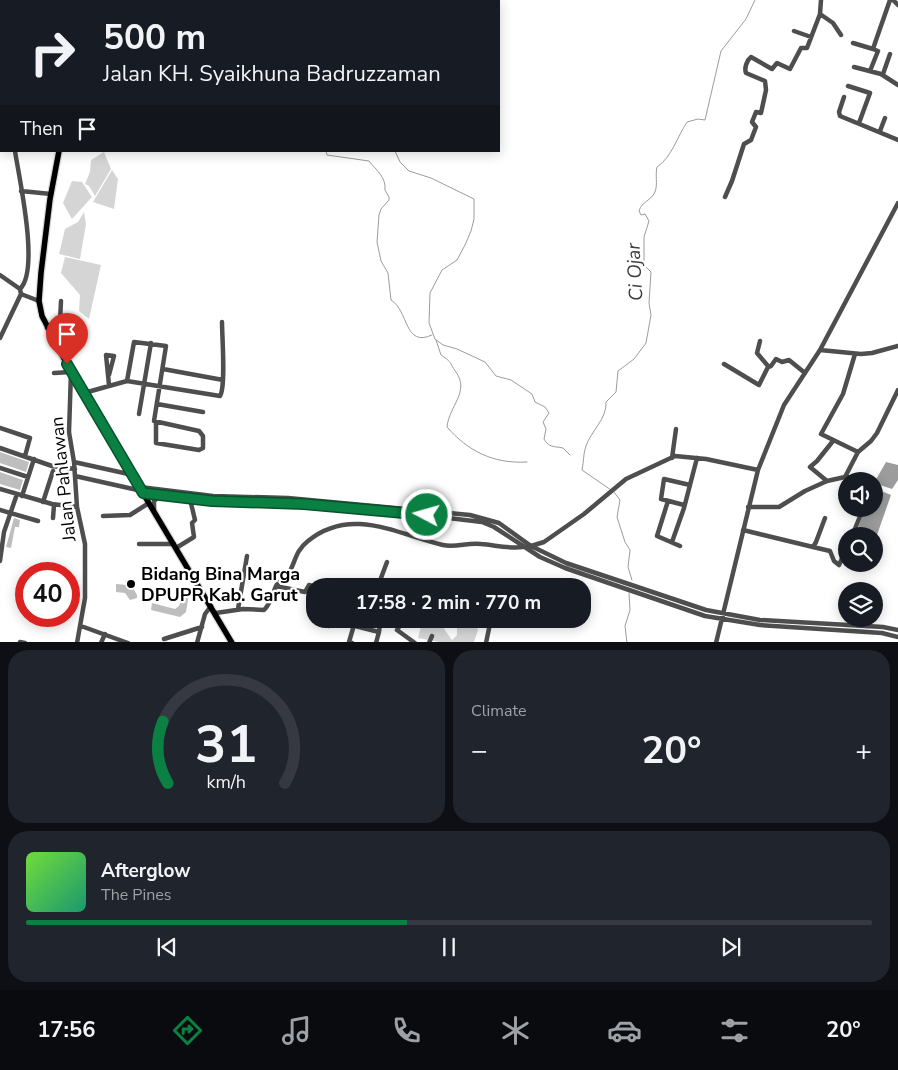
<!DOCTYPE html>
<html lang="en">
<head>
<meta charset="utf-8">
<style>
  body { margin:0; font-family:"Nunito Sans",sans-serif; background:#20242c; color:#f1f3f6; height:100vh; display:flex; flex-direction:column; font-size:19px; white-space:nowrap }
  * { box-sizing:border-box; margin:0 }
  p { font-size:16px; color:#9ea1a6 }
  .icon { flex:none; width:28px; height:28px; fill:none; stroke:currentColor; stroke-width:2; stroke-linecap:round; stroke-linejoin:round }
  .map { position:relative; height:642px; overflow:hidden }
  .sheet { display:flex; flex-direction:column; gap:8px; padding:8px; background:#0d0f14; flex:1 }
  .sheet>* { flex:none }
  .top-card { position:absolute; left:0px; top:0px; width:500px; height:152px; box-shadow:0 2px 12px #0003; background:#171b24; color:#f1f3f6; overflow:hidden }
  .tools { position:absolute; left:838px; top:472px; display:grid; gap:10px }
  .tools a { display:grid; place-items:center; width:45px; height:45px; border-radius:50%; background:#171b24; box-shadow:0 2px 12px #0003; font-size:25px }
  .speed { position:absolute; left:15px; top:562px; display:flex; gap:10px; font-size:25px; font-weight:700; text-align:center }
  .speed>* { display:grid; place-content:center; width:65px; height:65px; border-radius:50%; background:#171b24; box-shadow:0 2px 12px #0003; line-height:1 }
  .speed .limit { border:8px solid #d22; background:#fff; color:#111 }
  .pin { position:absolute; display:grid; place-items:center; width:42px; height:42px; color:#fff; margin:-51px -21px; border-radius:50% 50% 50% 0; rotate:-45deg; box-shadow:0 0 5px #0007 }
  .pin .icon { rotate:45deg }
  .me { position:absolute; width:55px; margin:-28px; rotate:276deg; stroke-linejoin:round; filter:drop-shadow(0 0 4px #0008) }
  .turn { display:flex; align-items:center; gap:18px; height:105px; padding:0 20px; font-size:22px }
  .turn .icon { width:65px; height:65px; stroke-width:2.5 }
  .turn b { display:block; font-size:35px; line-height:42px }
  .then { display:flex; align-items:center; height:48px; padding:0 20px; background:#0003; gap:10px; font-size:19px }
  .big { font-size:38px; font-weight:700; line-height:1.1 }
  .sheet .card { flex:1; display:flex; flex-direction:column; justify-content:center; gap:8px; min-width:0; padding:0 18px; border-radius:20px; background:#20242c }
  .sheet .dial { align-items:center; gap:0 }
  .dial svg { height:130px; overflow:visible; fill:none; stroke:#363941; stroke-width:7; stroke-linecap:round; text-anchor:middle }
  .dial text { fill:#f1f3f6; stroke:none }
  .song { display:flex; align-items:center; gap:15px }
  .cover { width:60px; height:60px; border-radius:8px; background:linear-gradient(135deg,hsl(100 70% 55%),hsl(160 70% 35%)) }
  .played { height:5px; border-radius:2px; background:linear-gradient(90deg,#0b8043 45%,#363941 45%) }
  .keys { display:flex; justify-content:space-around; direction:ltr }
  .heat { display:flex; justify-content:space-between; align-items:center; font-size:28px; direction:ltr }
  .sheet .tiles { flex:1; display:grid; gap:8px; grid-template-columns:1fr 1fr }
  .card:last-child { grid-column:span 2 }
  .trip { position:absolute; left:306px; top:578px; width:285px; height:50px; border-radius:20px; background:#171b24; box-shadow:0 2px 12px #0003; font-weight:700; line-height:50px; text-align:center }
  .dock { display:flex; height:80px; justify-content:space-around; align-items:center; background:#090b0e; color:#9ea1a6 }
  .dock .icon { width:35px; height:35px }
  .dock .current { color:#0b8043 }
  .dock b { font-size:22px; color:#f1f3f6 }
  .map>svg:first-child { display:block }
  .green { fill:#d5d5d5 }
  .water { fill:#9c9c9c }
  .lines { fill:none; stroke-linecap:round; stroke-linejoin:round }
  .stream { stroke:#9c9c9c; stroke-width:1 }
  .building { fill:#bebebe }
  .major-casing { stroke:#dbdbdb; stroke-width:8 }
  .minor { stroke:#4e4e4e; stroke-width:4.5 }
  .major { stroke:#000; stroke-width:5.5 }
  .route-casing { stroke:#07532c; stroke-width:12 }
  .route { stroke:#0b8043; stroke-width:9 }
  .poi-dot { fill:#000; stroke:#fff; stroke-width:2 }
  .labels { text-anchor:middle; dominant-baseline:central; stroke-width:4.5; stroke-linejoin:round; paint-order:stroke }
  .street-label { font-size:18px; fill:#000; stroke:#fff }
  .poi-label { font-size:18px; font-weight:bold; fill:#000; stroke:#fff; text-anchor:start }
  .water-label { font-size:19px; font-style:italic; fill:#3d3d3d; stroke:#fff }
</style>
</head>
<body>
<div class="map">
<svg width="898" height="643" viewBox="0 0 898 643">
  <rect width="100%" height="100%" fill="#fff"/>
  <path class="green" d="M104,152L111,169L95,196L89,186L85,184L90,172L91,160Z
    M112,170L118,179L114,209L93,202Z
    M72,181L82,182L92,197L72,219L63,203Z
    M84,212L86,224L80,259L59,254L65,229L78,222Z
    M65,257L101,265L89,319L79,311L80,295L61,273Z
    M423,619H450L442,626L452,640L457,635V624L454,619H480L476,625L478,630L474,642H439L418,638Z"/>
  <path class="water" d="M886,462L898,465V480L892,489L874,483Z
    M874,488L891,495L877,535L858,528L865,509H874Z"/>
  <g class="lines">
    <path class="stream" d="M326,151L327,155L369,161C377,171 386,177 385,190L389,197V200L381,209L379,215L377,242L381,261L388,273L391,300C409,311 404,348 432,335
      M395,151L400,162L409,171L431,178L474,199V219L471,231L465,245L457,260L442,270L430,293L429,323L435,339L443,345L457,349L485,362L496,376L511,380L532,394L535,402L545,407L549,413L543,422L546,429L544,439C549,448 554,446 563,448L570,455
      M436,340L441,355C454,364 448,361 456,372C470,392 449,406 447,427C468,451 493,464 527,462
      M611,490L582,470C584,461 583,454 586,446C591,431 607,419 606,402L616,392L618,371L634,359L646,343L651,315L649,303L651,272L644,265V237L649,221L645,214L641,215L639,211C642,201 651,201 655,192C658,184 655,175 657,167C672,157 677,137 687,122L698,119L705,120L721,51L746,19L755,0
      M614,492L620,500L617,517L625,542L630,550L628,567L632,580
      M627,643L625,626L630,610L629,593"/>
  </g>
  <path class="building" d="M0,452L29,462L26,472L0,463Z
    M0,472L23,480L20,490L0,484Z
    M14,518L20,520L19,527H15L11,548L6,547Z
    M132,578L134,587L132,586L137,595V598L130,600L125,593L116,592V584L127,585L125,581Z
    M183,593L189,594L186,612L180,617L151,610L152,603L175,609L179,606Z"/>
  <g class="lines">
    <g class="major-casing">
      <path id="major" d="M93,1V0
        M59,151L50,199L41,273L39,301L42,316L71,372L232,643"/>
    </g>
    <path class="minor" d="M269,0V1
      M893,0L898,5
      M286,1V0
      M302,1V0
      M319,1V0
      M820,14L833,23L841,35
      M794,31L811,37
      M853,43L873,49
      M0,50L1,58
      M854,67L881,74L898,85
      M870,71L878,51L873,49L875,43L890,0
      M883,74L890,54
      M848,86L870,93L859,123
      M844,97L839,112L840,116L898,140
      M0,121L1,120
      M880,131L885,118
      M15,151C19,178 40,270 20,289
      M21,191L51,194
      M725,197L732,181L744,144L751,140L756,127L752,122L756,112L761,113L766,90L765,81L746,73C744,68 747,60 751,57L772,69L777,63L790,69L801,48H807L820,14L821,0
      M0,275L20,289L21,294L0,338
      M21,294L39,301
      M47,328L60,322L61,301
      M760,341L757,353L768,366
      M820,350L898,203
      M855,354L843,394L821,434L858,452
      M724,364L759,385L768,367L771,366L776,359L782,362L789,360L805,373
      M163,369L223,380
      M54,373L71,372L69,432L74,462L77,507L85,544V598L77,643
      M109,375L114,356L106,355L109,385
      M127,381L134,342L166,346L154,421L199,431L203,436V448L199,450L156,443V423
      M84,393L127,381L220,396C226,387 222,336 222,322
      M157,404L203,412
      M139,414L151,343
      M0,428L30,438L25,456
      M0,448L52,466L75,469
      M672,458L676,429
      M74,462L133,475
      M0,468L28,477
      M75,476L142,491
      M845,477L858,452L871,441L877,433L898,390
      M827,481L810,467L817,461L833,441
      M140,487L213,496L288,498L470,515L499,523L531,546L566,563L706,610L760,620L883,627L898,630
      M0,489L52,504L77,507
      M143,493L212,501L304,504L364,508L482,522L494,527L540,557L565,568L705,616L760,625L882,633L898,637
      M22,496L34,459
      M668,501L657,536L680,546
      M43,502L53,471
      M684,505L661,499L664,479L690,485
      M748,507H779L805,491L827,481L845,477L867,478L871,481
      M0,510L38,521
      M154,510V501L161,495
      M103,516L130,515L149,503
      M53,518L54,505
      M743,530L813,547L816,542L825,518
      M852,536L863,509
      M672,542L684,508L697,458
      M139,544H174
      M531,546L544,542L584,514L626,479L675,456L706,459L758,470
      M813,547L830,551L834,561L839,565L846,550
      M176,548L194,537L192,523L195,520L190,499
      M0,561L4,532L17,494
      M381,582L390,586
      M276,586L305,592L309,585L315,587
      M378,586L387,562
      M238,609L247,556
      M216,613L243,609L264,610C271,603 272,595 276,586C278,581 284,580 287,576C296,563 294,552 308,541C351,506 397,534 443,545C456,548 468,542 481,544C495,545 508,549 523,547
      M346,619L354,622
      M356,619L353,624L355,626L379,632L376,643
      M404,619L397,630L415,643
      M81,626L128,643
      M329,626L331,619
      M379,632L380,624L389,619
      M164,639L202,627
      M20,642L25,643
      M101,643L105,634
      M197,643L205,614L211,606
      M352,643L349,642L354,625
      M429,643L432,636
      M486,643L491,619
      M716,643L758,470L784,405L820,350L861,354L872,353L898,346"/>
    <use href="#major" class="major"/>
  </g>
  <g class="lines">
    <g class="route-casing">
      <path id="route" d="M67,364L143,493L212,501L304,504L427,515"/>
    </g>
    <use href="#route" class="route"/>
  </g>
  <circle class="poi-dot" cx="131" cy="584" r="5"/>
  <g class="labels">
    <g class="street-label">
      <text transform="translate(63 479) rotate(-96)">Jalan Pahlawan</text>
    </g>
    <g class="poi-label">
      <text x="141" y="574">Bidang Bina Marga<tspan x="141" dy="21">DPUPR Kab. Garut</tspan></text>
    </g>
    <g class="water-label">
      <text transform="translate(635 272) rotate(-93)">Ci Ojar</text>
    </g>
  </g>
</svg>
<div class="tools">
<a><svg class="icon" aria-label="sound" viewBox="0 0 24 24"><path d="M4 9h4l5-4v14l-5-4H4zM17 9q2 3 0 6"/></svg></a>
<a><svg class="icon" aria-label="search" viewBox="0 0 24 24"><circle cx="10" cy="10" r="6"/><path d="M15 15l6 6"/></svg></a>
<a><svg class="icon" aria-label="layers" viewBox="0 0 24 24"><path d="M12 4l9 5-9 5-9-5zM3 14l9 5 9-5"/></svg></a>
</div>
<div class="speed"><div class="limit">40</div></div>
<div class="pin" style="left:67px;top:364px;background:#d93025"><svg class="icon" aria-label="arrive" viewBox="0 0 24 24"><path d="M6 21V4h12l-3 4 3 4H6"/></svg></div>
<svg class="me" style="left:427px;top:515px" viewBox="-20 -20 40 40"><circle r="17" fill="#0b8043" stroke="#fff" stroke-width="3"/><path d="M0-11L8 9 0 5-8 9z" fill="#fff"/></svg>
<div class="trip">17:58 · 2 min · 770 m</div>
<div class="top-card">
<div class="turn"><svg class="icon" aria-label="right" viewBox="0 0 24 24"><path d="M7 20v-9h11M14 6l5 5-5 5"/></svg><div><b>500 m</b>Jalan KH. Syaikhuna Badruzzaman</div></div>
<div class="then">Then<svg class="icon" aria-label="arrive" viewBox="0 0 24 24"><path d="M6 21V4h12l-3 4 3 4H6"/></svg></div>
</div>
</div>
<section class="sheet">
<div class="tiles">
<div class="card dial"><svg viewBox="0 0 100 80">
<path d="M14 69A42 42 0 1 1 86 69"/>
<path d="M14 69A42 42 0 0 1 11 31" stroke="#0b8043"/>
<text x="50" y="56" font-size="32" font-weight="700">31</text>
<text x="50" y="72" font-size="11">km/h</text>
</svg></div>
<div class="card"><p>Climate</p>
<div class="heat"><a>−</a><b class="big">20°</b><a>+</a></div>
</div>
<div class="card">
<div class="song"><i class="cover"></i><div><b>Afterglow</b><p>The Pines</p></div></div>
<div class="played"></div>
<div class="keys"><svg class="icon" aria-label="previous" viewBox="0 0 24 24"><path d="M18 5L8 12l10 7zM5 5v14"/></svg><svg class="icon" aria-label="pause" viewBox="0 0 24 24"><path d="M8 5v14M16 5v14"/></svg><svg class="icon" aria-label="next" viewBox="0 0 24 24"><path d="M6 5l10 7-10 7zM19 5v14"/></svg></div>
</div>
</div>
</section>
<nav class="dock">
<b>17:56</b>
<svg class="icon current" aria-label="directions" viewBox="0 0 24 24"><path d="M12 3l9 9-9 9-9-9zM9 14v-3h6M13 9l2 2-2 2"/></svg>
<svg class="icon" aria-label="music" viewBox="0 0 24 24"><path d="M9 18V5l10-2v13"/><circle cx="6" cy="18" r="3"/><circle cx="16" cy="16" r="3"/></svg>
<svg class="icon" aria-label="phone" viewBox="0 0 24 24"><path d="M5 4h4l2 5-3 2q2 4 5 5l2-3 5 2v4C11 20 4 13 5 4z"/></svg>
<svg class="icon" aria-label="climate" viewBox="0 0 24 24"><path d="M12 3v18M4 7l16 10M4 17L20 7"/></svg>
<svg class="icon" aria-label="car" viewBox="0 0 24 24"><path d="M5 17H2v-5l4-1 3-4h7l3 4 3 1v5h-3M9 17h6M6 11h13"/><circle cx="7" cy="17" r="2"/><circle cx="17" cy="17" r="2"/></svg>
<svg class="icon" aria-label="filters" viewBox="0 0 24 24"><path d="M4 7h16M4 17h16"/><circle cx="9" cy="7" r="2"/><circle cx="15" cy="17" r="2"/></svg>
<b>20°</b>
</nav>
</body>
</html>
